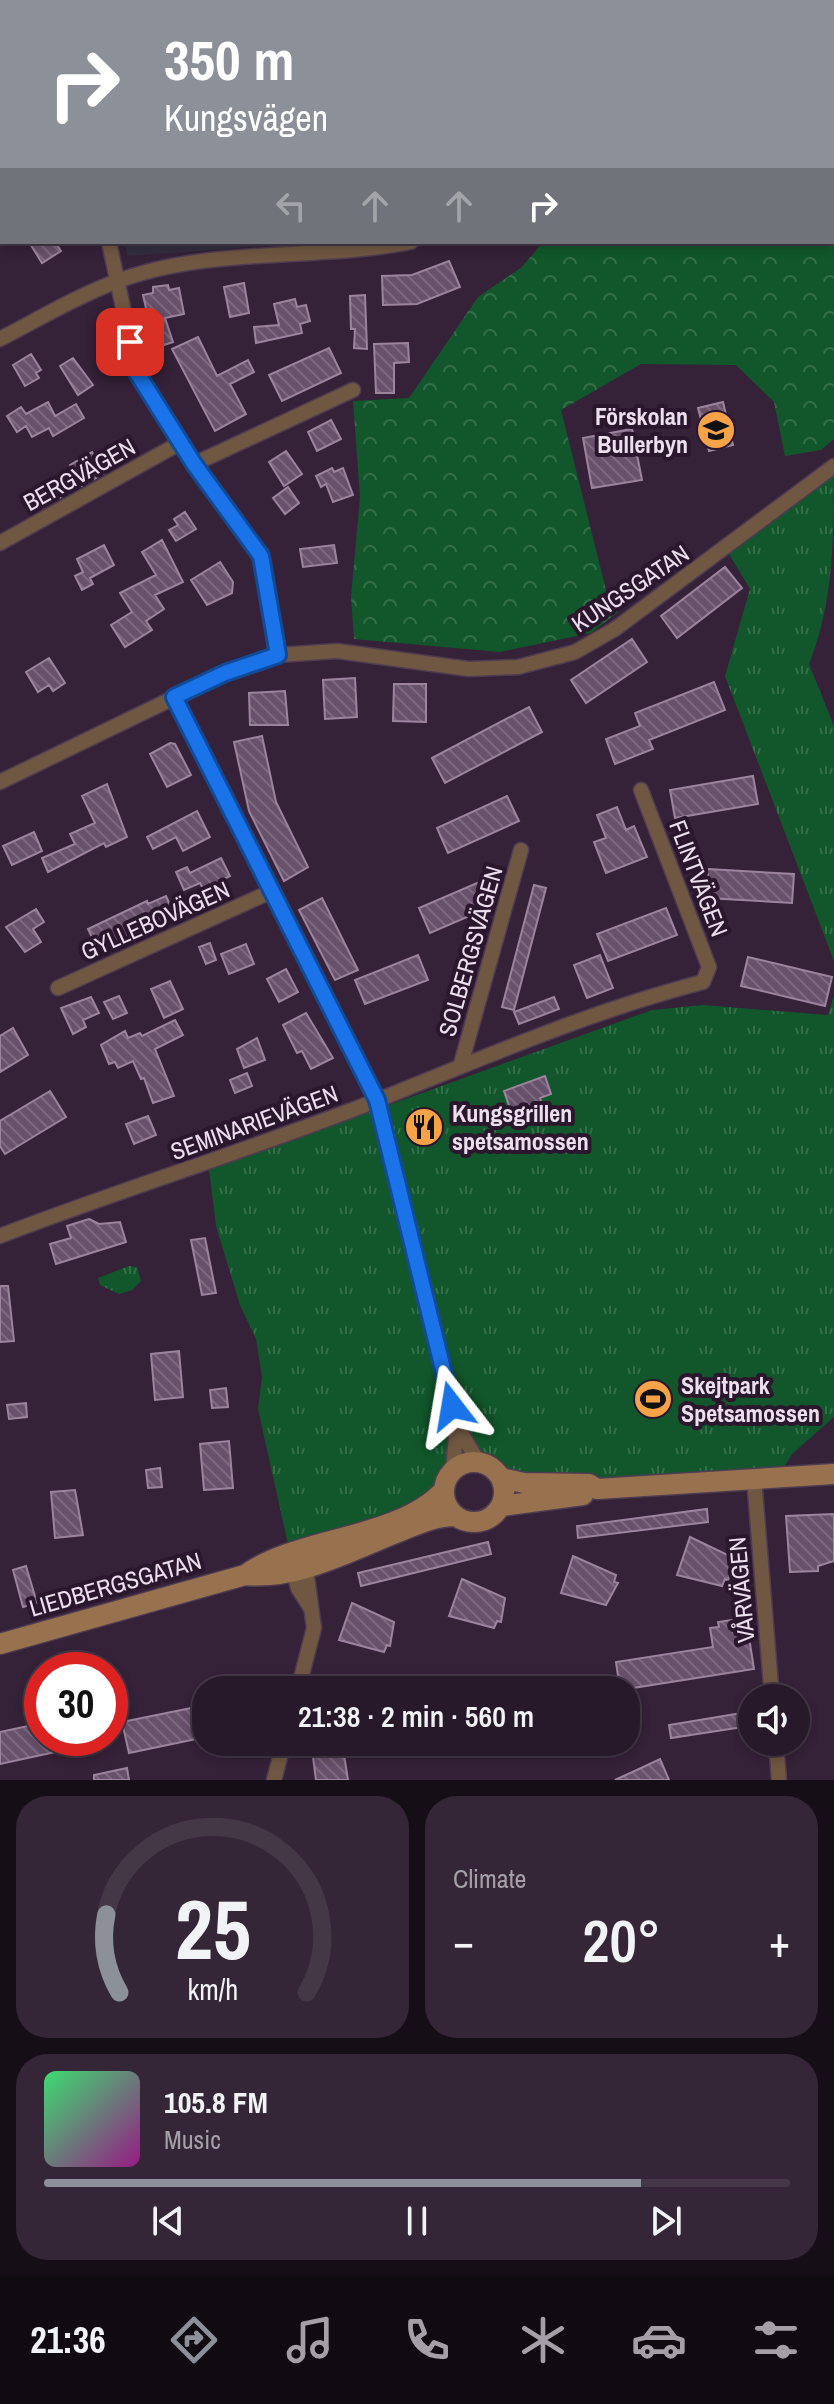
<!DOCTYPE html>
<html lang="en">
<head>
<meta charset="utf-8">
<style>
  body { margin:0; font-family:"Archivo Narrow",sans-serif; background:#342636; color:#f1f3f6; height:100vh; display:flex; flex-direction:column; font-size:30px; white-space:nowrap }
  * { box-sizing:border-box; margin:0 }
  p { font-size:26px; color:#a5a0a8 }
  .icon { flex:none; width:44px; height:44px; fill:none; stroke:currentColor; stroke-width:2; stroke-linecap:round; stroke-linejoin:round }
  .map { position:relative; height:1780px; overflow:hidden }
  .panel { display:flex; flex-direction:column; gap:16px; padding:16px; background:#160e17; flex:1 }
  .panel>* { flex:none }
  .top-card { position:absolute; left:0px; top:0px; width:834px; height:244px; box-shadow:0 4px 12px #0003,0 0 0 2px #443847; background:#8c9099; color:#fff; overflow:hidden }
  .fabs { position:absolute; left:738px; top:1684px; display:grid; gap:16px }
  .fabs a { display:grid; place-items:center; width:72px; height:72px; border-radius:50%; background:#28192a; box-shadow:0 4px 12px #0003,0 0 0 2px #443847; font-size:40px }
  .speed { position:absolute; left:24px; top:1652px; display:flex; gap:16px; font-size:40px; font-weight:700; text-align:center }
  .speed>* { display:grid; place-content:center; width:104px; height:104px; border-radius:50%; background:#28192a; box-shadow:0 4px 12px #0003,0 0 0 2px #443847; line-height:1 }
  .speed .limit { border:12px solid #d22; background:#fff; color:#111 }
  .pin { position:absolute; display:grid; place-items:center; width:68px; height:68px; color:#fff; margin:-34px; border-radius:16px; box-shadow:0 4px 12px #0006 }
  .me { position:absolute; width:88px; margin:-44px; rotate:346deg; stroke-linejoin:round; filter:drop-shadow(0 0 6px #0008) }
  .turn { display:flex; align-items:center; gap:28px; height:168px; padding:0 32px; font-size:36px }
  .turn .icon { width:104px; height:104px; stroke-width:2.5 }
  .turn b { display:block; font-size:56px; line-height:68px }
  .lanes { display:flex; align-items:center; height:76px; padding:0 32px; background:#0003; justify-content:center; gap:40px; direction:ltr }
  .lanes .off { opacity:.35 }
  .big { font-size:60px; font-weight:600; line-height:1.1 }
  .panel .card { flex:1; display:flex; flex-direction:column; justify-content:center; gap:12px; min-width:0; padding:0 28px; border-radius:32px; background:#342636 }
  .panel .dial { align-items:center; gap:0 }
  .dial svg { height:208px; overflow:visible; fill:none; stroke:#443847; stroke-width:7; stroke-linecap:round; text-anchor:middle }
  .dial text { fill:#f1f3f6; stroke:none }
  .song { display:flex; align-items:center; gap:24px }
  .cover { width:96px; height:96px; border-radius:12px; background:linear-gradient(135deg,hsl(140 70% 55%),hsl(310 70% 35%)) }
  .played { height:8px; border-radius:4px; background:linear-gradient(90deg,#8c9099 80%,#443847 80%) }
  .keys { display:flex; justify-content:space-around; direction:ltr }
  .heat { display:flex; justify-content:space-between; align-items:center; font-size:44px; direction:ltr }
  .panel .tiles { flex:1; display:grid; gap:16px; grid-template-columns:1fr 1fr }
  .card:last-child { grid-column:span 2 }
  .trip { position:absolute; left:192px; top:1676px; width:448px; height:80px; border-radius:32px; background:#28192a; box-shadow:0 4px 12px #0003,0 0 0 2px #443847; font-weight:600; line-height:80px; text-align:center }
  .tabs { display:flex; height:128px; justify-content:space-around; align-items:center; background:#100a11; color:#a5a0a8 }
  .tabs .icon { width:56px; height:56px }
  .tabs .selected { color:#8c9099 }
  .tabs b { font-size:36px; color:#f1f3f6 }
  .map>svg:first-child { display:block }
  .education { fill:#322e3f }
  .grass { fill:url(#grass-tufts) }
  .forest { fill:url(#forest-crowns) }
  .pitch { fill:#11572b }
  .building { fill:url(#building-back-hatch); stroke:#9c849f; stroke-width:2 }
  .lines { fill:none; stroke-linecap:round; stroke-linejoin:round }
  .street-casing { stroke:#4f3c51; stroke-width:17 }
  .secondary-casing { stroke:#4f3c51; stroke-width:23 }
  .street { stroke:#705742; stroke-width:14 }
  .secondary { stroke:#98714e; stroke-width:20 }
  .route-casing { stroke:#114b97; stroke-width:20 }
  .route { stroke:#1a73e8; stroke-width:14 }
  .labels { text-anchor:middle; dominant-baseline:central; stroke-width:8; stroke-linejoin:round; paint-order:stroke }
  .poi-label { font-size:24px; font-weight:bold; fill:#ecdfee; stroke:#2b172d; text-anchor:start }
  .street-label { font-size:24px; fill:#ecdfee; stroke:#2b172d }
</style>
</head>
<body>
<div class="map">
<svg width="834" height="1780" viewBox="0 0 834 1780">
  <defs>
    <pattern id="grass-tufts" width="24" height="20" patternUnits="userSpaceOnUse" patternTransform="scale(2)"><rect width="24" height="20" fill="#11572b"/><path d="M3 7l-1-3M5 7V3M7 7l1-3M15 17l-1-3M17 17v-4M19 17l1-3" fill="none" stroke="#346f4a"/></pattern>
    <pattern id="forest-crowns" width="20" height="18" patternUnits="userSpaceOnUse" patternTransform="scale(2)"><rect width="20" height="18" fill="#11572b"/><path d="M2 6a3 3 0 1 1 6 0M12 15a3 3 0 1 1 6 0" fill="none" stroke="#346f4a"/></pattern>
    <pattern id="building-back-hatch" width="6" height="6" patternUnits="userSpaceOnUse" patternTransform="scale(2)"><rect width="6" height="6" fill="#68516b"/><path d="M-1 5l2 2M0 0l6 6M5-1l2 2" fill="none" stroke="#7e6a80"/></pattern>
  </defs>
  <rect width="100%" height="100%" fill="#352138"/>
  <path class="education" d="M89,0H775V2H90Z
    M125,242H327L127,256Z"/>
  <path class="grass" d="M834,466C834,534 834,602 809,664L834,726V961L725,676L750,589L726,549Z
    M834,995V1417L792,1454L779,1475L681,1485L499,1474L482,1462H465L451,1472L435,1499L290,1553L258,1409L262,1377L256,1339L240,1305L216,1226L209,1170L652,1010L703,1005L828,1015Z
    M129,1266L137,1267L141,1281L132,1290L119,1294L100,1285L98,1278Z"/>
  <path class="forest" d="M834,135V439L821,450L785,456L774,402L736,365L641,364L561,410L608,598L618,612L591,633L500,652L354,639L351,597L360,497L353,401L409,398L478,297L522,267L543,242H832Z"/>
  <path class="pitch" d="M688,1350L691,1369L683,1401L690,1424L671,1449L608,1423L642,1377Z"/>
  <path class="building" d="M29,242H55L61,251L42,263Z
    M449,261L460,287L417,304L383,305L382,276L412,275Z
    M244,283L249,313L230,317L224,287Z
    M168,285L169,290L179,288L184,314L165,318L173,342L155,348L143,295L153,293V287Z
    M365,295L367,349L354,348L355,329H351L350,296Z
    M295,299L297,307L306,305L310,321L300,324L302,333L256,343L254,327L279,325L274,304Z
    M198,337L217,376L248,360L254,372L230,384L246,414L215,431L172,349Z
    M408,343L409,362L394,363V393H376L374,344Z
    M329,348L341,373L282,401L269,375Z
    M31,354L41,370L36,373L39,378L25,386L13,365Z
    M73,358L93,385L78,395L60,366Z
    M48,402L55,416L76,404L84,418L53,436L49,428L32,437L26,426L17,432L7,416L21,407L26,414Z
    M723,402L733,445L709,451L698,408Z
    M331,420L341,439L317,451L308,432Z
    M632,429L642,480L592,488L583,438Z
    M286,451L302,474L284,486L269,462Z
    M92,452L105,473L82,486L70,465Z
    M332,468L334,472L343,468L353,495L333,502L326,484L321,487L316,476Z
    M56,483L63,496L43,508L36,494Z
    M288,487L299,503L285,514L273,498Z
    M185,512L196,529L176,541L169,530L178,525L174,519Z
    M162,540L183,582L155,595L164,609L146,621L152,630L125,647L111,625L132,612L120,593L156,575L142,552Z
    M104,545L114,565L90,578L93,584L82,590L75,576L83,572L77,559Z
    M334,545L337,563L303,567L300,549Z
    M220,562L233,582L232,593L207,605L191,580Z
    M725,567L742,588L677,638L661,616Z
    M632,639L647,662L586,703L571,680Z
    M49,658L65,683L53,691L49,685L38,692L26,672Z
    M355,678L357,717L325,719L323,680Z
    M714,682L725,710L649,740L653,749L615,764L606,739L640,726L635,713Z
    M394,684H426V722L393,721Z
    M285,691L288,725H250L249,693Z
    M529,707L542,732L445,783L432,758Z
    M262,736L276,802L308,867L284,881L249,811L234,742Z
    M170,743L175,744L191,775L167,787L150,754Z
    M753,776L758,804L675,818L670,790Z
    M107,784L127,837L106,847L104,843L48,872L42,858L75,844L70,834L95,823L82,796Z
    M507,796L519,821L448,853L437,828Z
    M617,807L626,830L634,826L647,857L606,873L594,842L606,838L597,815Z
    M197,811L210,837L183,851L176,837L153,849L147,837Z
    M34,832L42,851L12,865L3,846Z
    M221,858L230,876L203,889L200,883L184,890L176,872L187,867L190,873Z
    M708,869L794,874L792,903L707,898Z
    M484,880L495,905L430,933L419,908Z
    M534,885L546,888L514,1010L502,1007Z
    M166,896L174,914L98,950L88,929L147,901L148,904Z
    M322,898L358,970L335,980L299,910Z
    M666,908L677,935L608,961L597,934Z
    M36,909L44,922L33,929L41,942L25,952L6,927Z
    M210,943L216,960L206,964L199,947Z
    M246,944L254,964L229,974L221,954Z
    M418,955L428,980L365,1004L355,980Z
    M600,955L613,988L587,998L574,965Z
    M748,957L832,977L825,1006L741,986Z
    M286,969L298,992L279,1002L267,979Z
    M170,981L183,1009L164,1018L151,989Z
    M119,996L127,1013L113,1019L104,1002Z
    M91,997L99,1013L83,1020L86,1027L73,1034L61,1008Z
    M554,997L559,1009L519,1024L514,1012Z
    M306,1013L333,1058L311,1069L302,1051L297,1053L283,1025Z
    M175,1020L183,1035L155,1049L174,1096L153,1103L144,1078L141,1079L133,1061L118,1068L115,1062L109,1064L101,1045L125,1031L128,1038L140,1033L142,1036Z
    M13,1028L28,1055L0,1072V1036Z
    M257,1038L265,1060L244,1068L237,1049Z
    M247,1073L252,1086L235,1093L230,1080Z
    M545,1076L551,1094L540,1098L544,1110L514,1120L504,1091Z
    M50,1091L66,1117L5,1154L0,1146V1121Z
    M434,1111L439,1137L415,1142L410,1116Z
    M148,1116L156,1135L134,1144L126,1124Z
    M89,1219L99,1224L120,1222L126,1242L56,1264L50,1244L71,1238L67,1226Z
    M205,1238L216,1293L202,1295L191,1240Z
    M0,1286H8L14,1341L0,1342Z
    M179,1351L183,1397L155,1400L151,1354Z
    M226,1388L228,1407L212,1408L210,1390Z
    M26,1403L27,1417L9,1419L7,1405Z
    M229,1441L233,1488L204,1490L200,1444Z
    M160,1468L162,1487L148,1488L146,1470Z
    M75,1490L83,1535L55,1538L51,1492Z
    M707,1509L708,1522L578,1538L577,1526Z
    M834,1514V1561L818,1566V1571L790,1572L786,1516Z
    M690,1537L732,1557L728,1581L725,1579L722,1586L677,1575Z
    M488,1542L491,1554L361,1586L358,1573Z
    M573,1556L616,1575L614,1582L618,1583L606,1605L561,1593Z
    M26,1566L37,1603L23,1607L13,1570Z
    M462,1579L505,1598L501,1622L497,1621L494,1628L449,1616Z
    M352,1603L394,1622L390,1646L387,1645L384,1652L339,1640Z
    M746,1618L754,1669L620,1690L616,1662L713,1647L710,1628L719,1627L718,1622Z
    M206,1705V1737L129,1753L122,1722Z
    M748,1712L750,1726L671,1738L669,1725Z
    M42,1723V1738H96L97,1743L0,1764V1732Z
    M311,1742H342L348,1780H316Z
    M660,1759L669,1780H615L639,1769Z
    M127,1768L129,1780H94V1775Z"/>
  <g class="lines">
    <g class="street-casing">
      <path id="street" d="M71,0V2
        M109,242L137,373L194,464L261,556L278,655
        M0,339C37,320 75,297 115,282C208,246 314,261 411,242
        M194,464L353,390
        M0,543L180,443
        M174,697L377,1100L457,1426L453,1469
        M0,782L225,673L278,655L337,651L469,669L518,667L575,652L615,629L834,466
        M58,988L270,892
        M461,1064L521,850
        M0,1236C125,1188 253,1149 378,1100C485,1057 591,1011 703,982L709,967L641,790
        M457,1426L478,1461
        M754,1478L772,1698
        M292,1564L298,1588L310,1607
        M298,1690L314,1628L305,1562
        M776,1742L779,1780
        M274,1780L284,1742"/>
    </g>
    <g class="secondary-casing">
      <path id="secondary" d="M444 1492a30 30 0 1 1 60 0a30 30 0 1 1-60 0Z
        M501,1478L524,1483L589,1484L597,1489L834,1474
        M501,1506L583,1495
        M245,1575C297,1580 348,1552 396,1533C416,1525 434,1516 456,1516
        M0,1644L245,1575C298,1536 398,1540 444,1490"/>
    </g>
    <use href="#street" class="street"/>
    <use href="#secondary" class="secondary"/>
  </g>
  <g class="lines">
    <g class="route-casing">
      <path id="route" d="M130,342L137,373L194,464L261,556L278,655L225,673L174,697L377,1100L452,1406"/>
    </g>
    <use href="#route" class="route"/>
  </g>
  <defs>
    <g id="school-disc" transform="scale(2)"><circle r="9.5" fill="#f6a246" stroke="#2b172d"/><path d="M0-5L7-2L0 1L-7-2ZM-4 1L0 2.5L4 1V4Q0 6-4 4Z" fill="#111"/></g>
    <g id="restaurant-disc" transform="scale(2)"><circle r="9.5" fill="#f6a246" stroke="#2b172d"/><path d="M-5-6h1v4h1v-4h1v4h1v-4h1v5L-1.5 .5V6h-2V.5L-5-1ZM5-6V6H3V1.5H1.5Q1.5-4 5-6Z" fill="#111"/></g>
    <g id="stadium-disc" transform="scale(2)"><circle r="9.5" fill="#f6a246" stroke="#2b172d"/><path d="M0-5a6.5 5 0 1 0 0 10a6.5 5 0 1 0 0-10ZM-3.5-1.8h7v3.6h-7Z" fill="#111"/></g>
  </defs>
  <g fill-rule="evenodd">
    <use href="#school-disc" x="716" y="430"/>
    <use href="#restaurant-disc" x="424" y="1127"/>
    <use href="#stadium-disc" x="653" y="1399"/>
  </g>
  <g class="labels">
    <g class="poi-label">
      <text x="688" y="416" text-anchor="end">Förskolan<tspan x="688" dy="28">Bullerbyn</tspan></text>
      <text x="452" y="1113">Kungsgrillen<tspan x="452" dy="28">spetsamossen</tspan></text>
      <text x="681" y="1385">Skejtpark<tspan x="681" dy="28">Spetsamossen</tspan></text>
    </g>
    <g class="street-label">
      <text transform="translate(79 474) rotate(-29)">BERGVÄGEN</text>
      <text transform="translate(630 588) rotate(-34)">KUNGSGATAN</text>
      <text transform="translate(699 878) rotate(69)">FLINTVÄGEN</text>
      <text transform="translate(155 920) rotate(-24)">GYLLEBOVÄGEN</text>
      <text transform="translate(470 951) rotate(-74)">SOLBERGSVÄGEN</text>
      <text transform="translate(254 1122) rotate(-20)">SEMINARIEVÄGEN</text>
      <text transform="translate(115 1584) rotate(-16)">LIEDBERGSGATAN</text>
      <text transform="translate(741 1590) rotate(-95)">VÅRVÄGEN</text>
    </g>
  </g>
</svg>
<div class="fabs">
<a><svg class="icon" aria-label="sound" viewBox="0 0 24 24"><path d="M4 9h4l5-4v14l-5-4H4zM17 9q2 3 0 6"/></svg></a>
</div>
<div class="speed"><div class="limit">30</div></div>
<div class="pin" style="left:130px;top:342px;background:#d93025"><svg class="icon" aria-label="arrive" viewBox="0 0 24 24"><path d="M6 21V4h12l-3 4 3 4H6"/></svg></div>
<svg class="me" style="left:452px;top:1406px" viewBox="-20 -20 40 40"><path d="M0-17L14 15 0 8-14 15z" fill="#1a73e8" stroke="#fff" stroke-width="4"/></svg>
<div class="trip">21:38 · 2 min · 560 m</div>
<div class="top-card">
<div class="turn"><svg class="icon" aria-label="right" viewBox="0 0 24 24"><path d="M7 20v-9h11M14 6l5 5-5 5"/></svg><div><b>350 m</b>Kungsvägen</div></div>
<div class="lanes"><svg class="icon off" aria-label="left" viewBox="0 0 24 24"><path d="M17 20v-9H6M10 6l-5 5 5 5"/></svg><svg class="icon off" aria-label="ahead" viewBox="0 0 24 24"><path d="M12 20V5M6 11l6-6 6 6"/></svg><svg class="icon off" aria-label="ahead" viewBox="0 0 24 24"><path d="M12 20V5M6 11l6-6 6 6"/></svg><svg class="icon" aria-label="right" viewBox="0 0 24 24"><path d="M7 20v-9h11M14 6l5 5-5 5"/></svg></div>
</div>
</div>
<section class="panel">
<div class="tiles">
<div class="card dial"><svg viewBox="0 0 100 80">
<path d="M14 69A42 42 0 1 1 86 69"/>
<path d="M14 69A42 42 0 0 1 9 39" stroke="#8c9099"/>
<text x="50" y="56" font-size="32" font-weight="700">25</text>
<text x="50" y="72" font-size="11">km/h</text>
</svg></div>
<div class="card"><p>Climate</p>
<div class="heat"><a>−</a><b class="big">20°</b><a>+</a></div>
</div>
<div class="card">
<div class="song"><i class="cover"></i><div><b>105.8 FM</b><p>Music</p></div></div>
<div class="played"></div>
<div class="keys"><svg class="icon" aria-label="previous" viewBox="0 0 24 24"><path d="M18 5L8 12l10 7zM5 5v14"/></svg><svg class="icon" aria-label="pause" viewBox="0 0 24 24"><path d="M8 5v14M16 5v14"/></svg><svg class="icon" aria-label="next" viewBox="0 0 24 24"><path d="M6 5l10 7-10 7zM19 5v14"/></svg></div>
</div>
</div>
</section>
<nav class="tabs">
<b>21:36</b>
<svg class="icon selected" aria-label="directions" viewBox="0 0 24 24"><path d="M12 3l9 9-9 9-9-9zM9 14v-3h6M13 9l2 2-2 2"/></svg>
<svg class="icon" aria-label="music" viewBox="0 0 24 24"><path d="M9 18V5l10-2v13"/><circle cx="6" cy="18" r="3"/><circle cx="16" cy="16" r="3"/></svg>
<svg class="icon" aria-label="phone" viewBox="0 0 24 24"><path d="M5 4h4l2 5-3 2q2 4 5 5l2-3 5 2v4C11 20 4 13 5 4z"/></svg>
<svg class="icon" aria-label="climate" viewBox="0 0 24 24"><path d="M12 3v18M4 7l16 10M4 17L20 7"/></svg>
<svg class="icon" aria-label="car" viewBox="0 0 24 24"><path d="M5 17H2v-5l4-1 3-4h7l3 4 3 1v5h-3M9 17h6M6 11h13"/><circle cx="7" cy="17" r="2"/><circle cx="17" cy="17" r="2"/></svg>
<svg class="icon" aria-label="filters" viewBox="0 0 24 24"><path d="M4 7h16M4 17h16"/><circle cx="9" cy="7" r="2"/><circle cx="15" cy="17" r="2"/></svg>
</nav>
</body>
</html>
